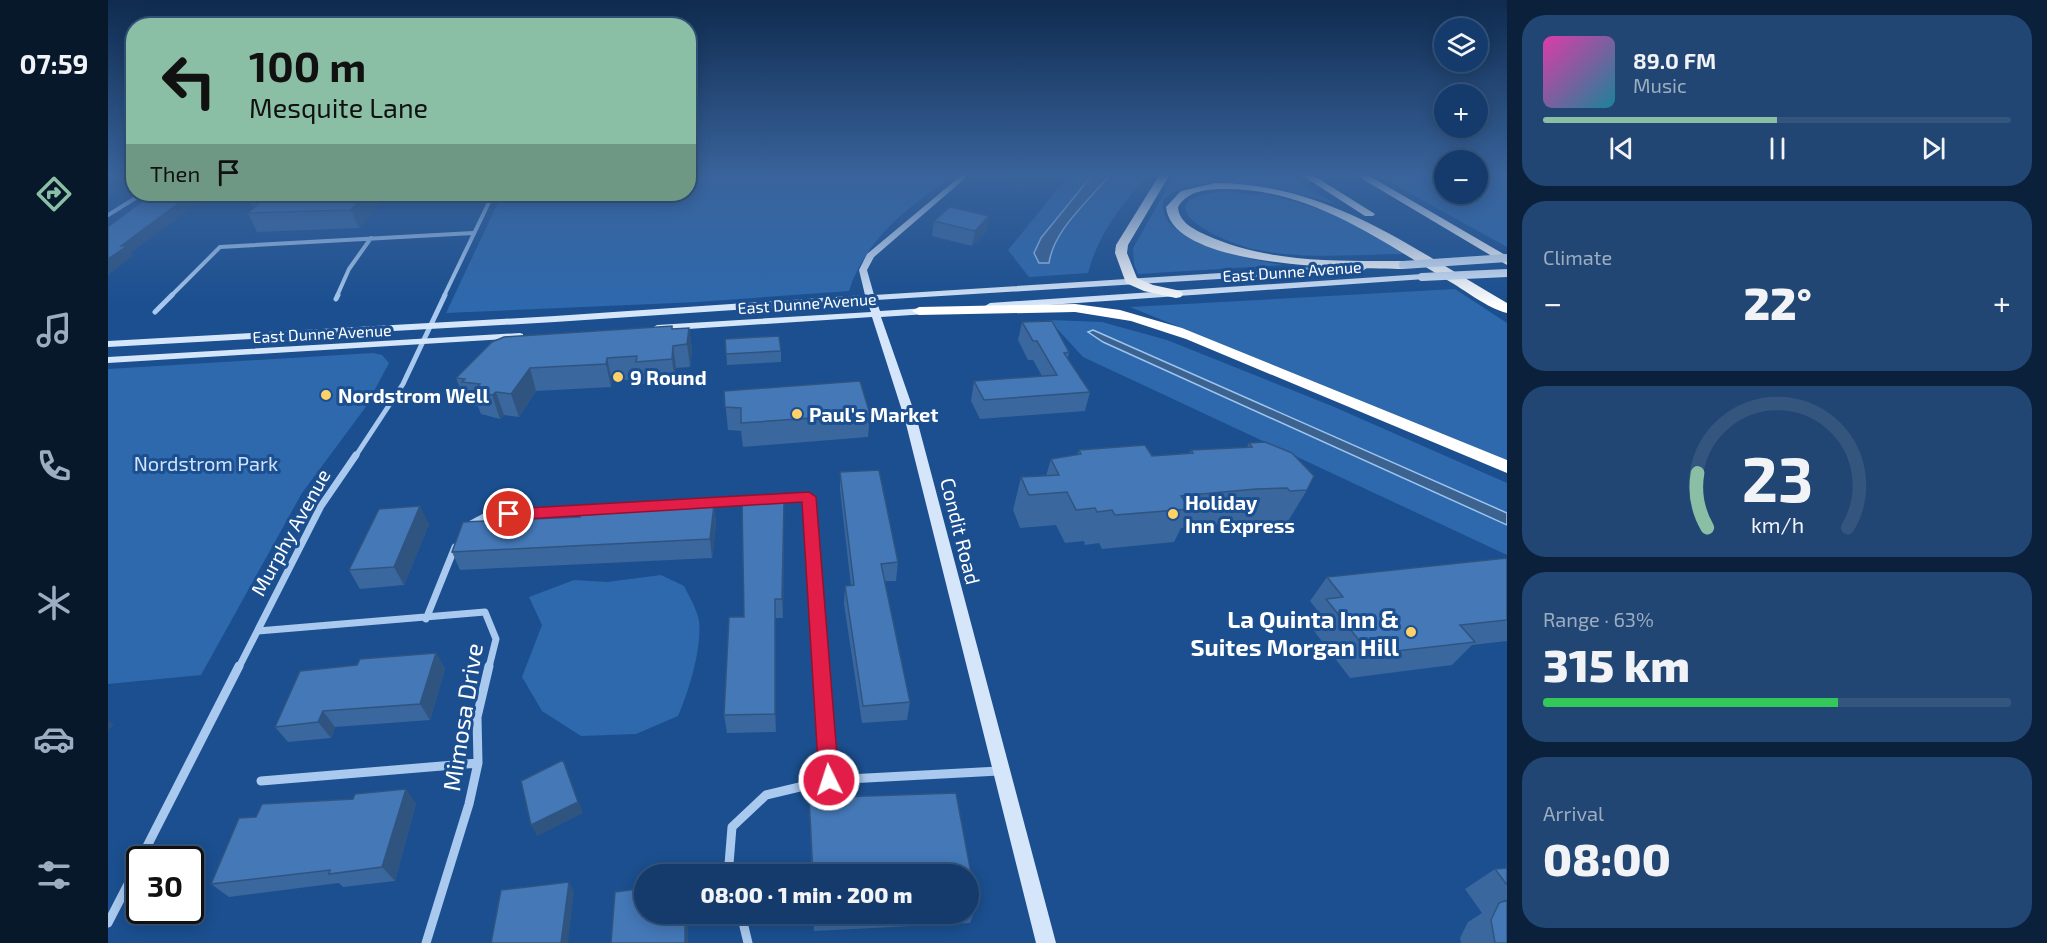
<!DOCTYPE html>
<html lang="en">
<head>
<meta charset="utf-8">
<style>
  body { margin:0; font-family:"Exo 2",sans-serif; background:#214673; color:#f1f3f6; height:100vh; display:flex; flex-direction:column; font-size:22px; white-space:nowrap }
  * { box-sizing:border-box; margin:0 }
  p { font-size:20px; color:#9dadc1 }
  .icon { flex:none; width:33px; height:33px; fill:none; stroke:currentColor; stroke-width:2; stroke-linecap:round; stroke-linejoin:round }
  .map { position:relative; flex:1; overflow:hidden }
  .sheet { display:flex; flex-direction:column; gap:15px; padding:15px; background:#0b203b; width:540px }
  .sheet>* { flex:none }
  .banner { position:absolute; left:18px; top:18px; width:570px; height:183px; border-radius:24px; box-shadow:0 3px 15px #0003,0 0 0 2px #33557e; background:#8abfa5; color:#111; overflow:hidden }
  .tools { position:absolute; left:1326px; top:18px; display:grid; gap:12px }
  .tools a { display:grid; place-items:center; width:54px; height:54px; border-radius:50%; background:#143b6b; box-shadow:0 3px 15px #0003,0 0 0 2px #33557e; font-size:30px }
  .speed { position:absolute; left:18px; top:846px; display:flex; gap:12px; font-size:30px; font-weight:700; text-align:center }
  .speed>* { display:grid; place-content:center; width:78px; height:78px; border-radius:50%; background:#143b6b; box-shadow:0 3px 15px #0003,0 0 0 2px #33557e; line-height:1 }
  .speed .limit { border:3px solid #111; border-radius:9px; background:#fff; color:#111 }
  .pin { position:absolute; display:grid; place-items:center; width:51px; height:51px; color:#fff; margin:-26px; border:3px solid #fff; border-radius:50%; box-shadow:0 2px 6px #0007 }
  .me { position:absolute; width:66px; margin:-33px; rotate:356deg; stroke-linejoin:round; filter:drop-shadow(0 0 4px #0008) }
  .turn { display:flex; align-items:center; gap:21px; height:126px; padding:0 24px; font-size:27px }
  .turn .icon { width:78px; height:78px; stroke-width:2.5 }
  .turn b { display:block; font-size:42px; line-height:51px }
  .then { display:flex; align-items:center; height:57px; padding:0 24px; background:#0003; gap:12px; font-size:22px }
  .big { font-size:45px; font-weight:800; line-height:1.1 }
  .sheet .tile { flex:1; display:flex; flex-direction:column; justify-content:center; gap:9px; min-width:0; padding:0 21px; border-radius:24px; background:#214673 }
  .sheet .dial { align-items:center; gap:0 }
  .dial svg { height:156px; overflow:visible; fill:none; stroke:#33557e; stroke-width:7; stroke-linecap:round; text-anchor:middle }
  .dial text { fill:#f1f3f6; stroke:none }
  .song { display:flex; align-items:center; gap:18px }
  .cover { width:72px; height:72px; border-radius:9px; background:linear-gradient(135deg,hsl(320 70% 55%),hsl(190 70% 35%)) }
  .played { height:6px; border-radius:3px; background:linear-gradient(90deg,#8abfa5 50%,#33557e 50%) }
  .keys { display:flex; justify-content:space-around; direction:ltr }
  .heat { display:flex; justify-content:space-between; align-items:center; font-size:33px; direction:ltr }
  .charge { height:9px; border-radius:4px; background:linear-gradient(90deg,#34c759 63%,#33557e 0) }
  .trip { position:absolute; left:526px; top:864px; width:345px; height:60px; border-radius:30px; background:#143b6b; box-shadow:0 3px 15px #0003,0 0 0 2px #33557e; font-weight:800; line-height:60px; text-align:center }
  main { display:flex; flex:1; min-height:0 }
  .menu { display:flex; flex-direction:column; width:108px; justify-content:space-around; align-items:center; background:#08182b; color:#9dadc1 }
  .menu .icon { width:42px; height:42px }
  .menu .active { color:#8abfa5 }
  .menu b { font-size:27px; color:#f1f3f6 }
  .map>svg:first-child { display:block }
  .green { fill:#2e69ad }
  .water { fill:#3c6290; stroke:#9cc4f0; stroke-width:1.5 }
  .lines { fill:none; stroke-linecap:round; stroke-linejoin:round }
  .street-far3 { stroke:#a9c9ee; stroke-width:4 }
  .street-far2 { stroke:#a9c9ee; stroke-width:5 }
  .street-far1 { stroke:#a9c9ee; stroke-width:7 }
  .street { stroke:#a9c9ee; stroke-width:9 }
  .secondary { fill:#d6e6fa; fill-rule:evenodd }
  .highway { fill:#fff; fill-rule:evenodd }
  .secondary-bridge { stroke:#d6e6fa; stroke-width:8 }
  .wall { fill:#3a679d }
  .shaded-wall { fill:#305480 }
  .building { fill:#4478b7; stroke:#305480; stroke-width:1.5 }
  .route { fill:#e11d48; stroke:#92132f; stroke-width:1.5 }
  .poi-dot { fill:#ffd166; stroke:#1b4f8f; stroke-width:2 }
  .labels { text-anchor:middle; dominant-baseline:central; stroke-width:6; stroke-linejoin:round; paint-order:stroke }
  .far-street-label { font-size:16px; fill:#fff; stroke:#1b4f8f }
  .poi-label { font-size:20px; font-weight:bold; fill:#fff; stroke:#1b4f8f; text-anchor:start }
  .park-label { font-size:20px; fill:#cfe3fa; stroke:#1b4f8f }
  .street-label { font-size:20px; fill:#fff; stroke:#1b4f8f }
  .near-poi-label { font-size:24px; font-weight:bold; fill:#fff; stroke:#1b4f8f; text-anchor:end }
  .near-street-label { font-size:24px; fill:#fff; stroke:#1b4f8f }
</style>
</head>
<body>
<main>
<nav class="menu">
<b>07:59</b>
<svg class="icon active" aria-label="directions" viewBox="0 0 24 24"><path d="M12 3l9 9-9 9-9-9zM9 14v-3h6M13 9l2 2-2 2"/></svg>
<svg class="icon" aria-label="music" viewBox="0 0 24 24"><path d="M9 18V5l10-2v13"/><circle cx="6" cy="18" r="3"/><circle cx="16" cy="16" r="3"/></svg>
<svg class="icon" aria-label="phone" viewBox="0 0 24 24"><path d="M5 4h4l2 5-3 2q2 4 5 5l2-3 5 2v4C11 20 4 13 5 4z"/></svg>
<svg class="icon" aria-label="climate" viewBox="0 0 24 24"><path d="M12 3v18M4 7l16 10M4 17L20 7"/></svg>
<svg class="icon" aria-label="car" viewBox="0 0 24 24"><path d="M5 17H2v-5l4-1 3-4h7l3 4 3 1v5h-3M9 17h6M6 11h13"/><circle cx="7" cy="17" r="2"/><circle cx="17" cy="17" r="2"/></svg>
<svg class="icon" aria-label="filters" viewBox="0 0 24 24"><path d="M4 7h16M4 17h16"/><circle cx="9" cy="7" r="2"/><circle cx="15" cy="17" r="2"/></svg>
</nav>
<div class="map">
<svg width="1399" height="943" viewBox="0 0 1399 943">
  <rect width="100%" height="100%" fill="#1b4f8f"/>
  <path class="green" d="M581,174H848C804,204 757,238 741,291L590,302L338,313L394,194H580Z
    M962,174H1041C1015,203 990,234 980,273L921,277L900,250Z
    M1067,174H1180L1227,204C1184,191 1093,165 1056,199C1043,241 1146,260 1174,265L1030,274L1026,264L1025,248Z
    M1267,174H1336V194H1370V174L1399,176V247Z
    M1118,191L1146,195L1157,193L1212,209L1240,222L1297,254C1249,254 1197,260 1150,250C1112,243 1027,200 1118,191Z
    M1347,289L1399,323V460L1022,307Z
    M941,320L994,322L1059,340L1224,406L1399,483V555L975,357Z
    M265,353L274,355L281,363L257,408L194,493L93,675L0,684V369Z
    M553,575L576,586C581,596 589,609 591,621C594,648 581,691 570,716L528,734L473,736L434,711L414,677L434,625L421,597L466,580L499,582Z"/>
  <path class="water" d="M985,174H1002C982,201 946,228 941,263H931L926,253L933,238Z
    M985,330L1399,513V525L995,342L980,332Z"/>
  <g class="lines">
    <path class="street-far3" d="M0,215L34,194
      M63,296L112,247L365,233
      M229,296L241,269L263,238
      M336,296L385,194"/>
    <path class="street-far2" d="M228,299L230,295
      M47,312L64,295
      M247,457L295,384L337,295"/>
    <path class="street-far1" d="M361,525L378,516L701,497L713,667
      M318,619L347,547
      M150,631L377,612L388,639L381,667
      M131,667L213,506L248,455"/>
    <path class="street" d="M713,666L721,780
      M153,781L370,763
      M32,860L131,666
      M624,874L621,864L624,827L658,795L721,780L891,771
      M633,914L640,943
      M0,923L32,861
      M318,943L361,804L370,763L369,717L381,666"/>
    <path class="secondary" d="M855,174H862L766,257L759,270L766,295L1256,264L1260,267L1256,270L768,300L772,311L819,308L824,311L819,314L773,317L809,420L948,943H928L797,420L764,317L549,331L544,328L549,325L763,312L759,301L447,322L0,347V341L447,316L757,295L751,270L759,254Z
      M1314,274L1318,277L1317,279L882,309L877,306L882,303Z
      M412,333L415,334V338L0,363V357Z"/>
    <path class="highway" d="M1052,174H1062L1020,245L1019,253L1029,278L1045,285L1073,291L1075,294L1073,297L1068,298L1036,291L1018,283L1007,253L1008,245Z
      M1192,174H1203L1267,214L1265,216H1257Z
      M1246,174H1258L1399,256V265Z
      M1107,183C1220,183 1305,249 1399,303V313C1379,308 1357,290 1339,280C1270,239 1202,189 1118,189C1101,189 1080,190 1070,207C1071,222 1085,229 1098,235C1160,263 1228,261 1295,261L1301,265L1295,269C1250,268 1064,270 1058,207L1073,191Z
      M967,304L1012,310L1074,328L1399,460V473L1078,339L1023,321L967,312L811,315L804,311L811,307Z"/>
    <path class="secondary-bridge" d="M1295,265L1399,258
      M1314,277L1399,273"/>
  </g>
  <path class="wall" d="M279,194L251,228L149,232L140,213L145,208L141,199Z
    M826,221L879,231L864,246L824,236Z
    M914,322L961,352L960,358L982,392L977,411L872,419L863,401L866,381L934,376L925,360H920L910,340Z
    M581,328L584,350L582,367L568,368L567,382L532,384L531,379L504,381L503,387L428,391L411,417L396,415L392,419L373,414L370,406L363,405L361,402L357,401L348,378L564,329Z
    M617,339L673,351V362L619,365Z
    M616,391L762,414L760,437L635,447L633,431L620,430Z
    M1141,443L1199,490L1179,523L1163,524L1160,521L1130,522L1073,528L1066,542L994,549L991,543L977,545L976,541L957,543L948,525L912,528L905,510L913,477L938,476L943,459L969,455L971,450L1044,456L1081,453L1083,450L1139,447Z
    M732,472L790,562L788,581H777L802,702L799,720L754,723L736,604L737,586H743L732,490Z
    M676,501L675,618H667L668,732L619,733L616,715L636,617Z
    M606,505L608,524L604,558L352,570L344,552L472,517Z
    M321,524L296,585L252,589L241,570Z
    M1399,558V641L1364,645L1344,665L1242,678L1200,623L1209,610L1202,601L1219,577Z
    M328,653L337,669L322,720L227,727L223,738L180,742L167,727L249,665Z
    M848,793L869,905L862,923L706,931L705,914H861V874H704L701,798Z
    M308,803L287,881L235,887L231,883L121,897L103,884Z
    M1399,868V943H1353L1352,938L1360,922L1374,913L1357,889L1387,869Z"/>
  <path class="shaded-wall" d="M16,174H26V180L0,199V185Z
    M77,194H95L87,200L89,203L23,253L25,256L0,275V259L13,246Z
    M257,194H279L251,228L243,210Z
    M881,216L879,231L864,246L867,231Z
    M581,328L584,350L582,367L579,344Z
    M565,346L568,368L567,382L564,359Z
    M499,358L504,381L503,387L498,364Z
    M422,368L428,391L411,417L403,394Z
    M388,392L396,415L392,419L384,395Z
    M676,501V519L675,618L674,599Z
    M606,505L608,524L604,558L602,539Z
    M312,506L321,524L296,585L286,567Z
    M667,599V618L668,732L667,714Z
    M328,653L337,669L322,720L312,704Z
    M215,711L227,727L223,738L210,722Z
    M0,720L6,725L0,730Z
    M455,760L475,813L429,836L423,825Z
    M298,789L308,803L287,881L274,867Z
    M461,882L466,892L460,943H453Z
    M577,914H580V943H577Z"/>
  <path class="building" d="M0,174H16L0,185Z
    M44,194H83L13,246H19L0,259V227Z
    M147,194H257L243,210L140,213L156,198L141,199Z
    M842,207L881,216L867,231L826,221Z
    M944,321L961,352L956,353L982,392L876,400L866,381L949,375L929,341H925L914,322Z
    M564,326V329L581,328L579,344L565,346L564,359L528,362L529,356L499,358L498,364L422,368L403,394L388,392L384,395L365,391L372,384L354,382L357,379L348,378L384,342L396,337Z
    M671,336L673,351L618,354L617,339Z
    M752,381L762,414L633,423V408L617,407L616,391Z
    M1157,442L1184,453L1206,476L1199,490L1182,491L1179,488L1148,489L1073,496L1082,509L1007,515L1004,510L989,512L987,508L968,510L959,492L921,495L913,477L951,475L943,459L973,454L971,450L1037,445L1044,456L1085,453L1083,450L1144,447L1141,443Z
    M771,470L790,562L773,564L802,702L755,706L737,586L746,585L732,472Z
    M676,501L674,599H667V714L616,715L621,617H636L634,503Z
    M606,505L602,539L344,552L355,522L472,517V515Z
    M312,506L286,567L241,570L271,509Z
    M1399,558V620L1352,625L1367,642L1262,654L1218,599L1235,597L1219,577Z
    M328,653L312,704L215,711L210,722L167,727L192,671L249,665L252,659Z
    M455,760L470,802L423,825L413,781Z
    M298,789L274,867L221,874L222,870L103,884L131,818L148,817L154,804L245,799L247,794Z
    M848,793L869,905H861V874H705L701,798Z
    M1399,868V885L1387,869Z
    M461,882L453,943H383L393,890Z
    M537,888V914H577V943H503L507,892Z
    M1399,900V943H1387L1383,920L1391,903Z"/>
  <linearGradient id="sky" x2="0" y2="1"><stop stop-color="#0f2b4f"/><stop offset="0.57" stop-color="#39639b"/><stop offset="1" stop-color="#39639b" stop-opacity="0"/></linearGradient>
  <rect width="1399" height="306" fill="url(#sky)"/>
  <path class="route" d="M701,492L708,497L731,780L728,787L721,790L714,787L711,780L694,502L401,520L393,514L401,509Z"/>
  <g class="poi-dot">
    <circle cx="510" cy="377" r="6"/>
    <circle cx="218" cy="395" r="6"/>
    <circle cx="689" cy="414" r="6"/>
    <circle cx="1065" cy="514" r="6"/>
    <circle cx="1303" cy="632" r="6"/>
  </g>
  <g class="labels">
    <g class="far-street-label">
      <text transform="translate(1184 271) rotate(-4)">East Dunne Avenue</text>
      <text transform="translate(699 303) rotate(-4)">East Dunne Avenue</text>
      <text transform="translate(214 333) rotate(-3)">East Dunne Avenue</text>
    </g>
    <g class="poi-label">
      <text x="522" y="377">9 Round</text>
      <text x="230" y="395">Nordstrom Well</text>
      <text x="701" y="414">Paul's Market</text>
      <text x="1077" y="502">Holiday<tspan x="1077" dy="23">Inn Express</tspan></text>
    </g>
    <g class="park-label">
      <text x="98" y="463">Nordstrom Park</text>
    </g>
    <g class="street-label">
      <text transform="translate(853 531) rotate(76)">Condit Road</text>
      <text transform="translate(182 532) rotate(-61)">Murphy Avenue</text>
    </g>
    <g class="near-poi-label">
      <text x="1291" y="618">La Quinta Inn &amp;<tspan x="1291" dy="28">Suites Morgan Hill</tspan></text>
    </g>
    <g class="near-street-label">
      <text transform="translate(354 717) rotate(-81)">Mimosa Drive</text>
    </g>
  </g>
</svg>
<div class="tools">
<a><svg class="icon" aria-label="layers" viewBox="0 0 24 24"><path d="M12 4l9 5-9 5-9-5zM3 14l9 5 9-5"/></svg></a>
<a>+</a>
<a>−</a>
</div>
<div class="speed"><div class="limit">30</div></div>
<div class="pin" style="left:401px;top:514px;background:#d93025"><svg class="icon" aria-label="arrive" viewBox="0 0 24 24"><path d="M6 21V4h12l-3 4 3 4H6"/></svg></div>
<svg class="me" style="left:721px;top:780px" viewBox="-20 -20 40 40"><circle r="17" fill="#e11d48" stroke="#fff" stroke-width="3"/><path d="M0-11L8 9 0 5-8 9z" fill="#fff"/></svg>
<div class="trip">08:00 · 1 min · 200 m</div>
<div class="banner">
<div class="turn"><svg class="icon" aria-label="left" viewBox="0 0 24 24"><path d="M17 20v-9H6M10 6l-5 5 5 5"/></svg><div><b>100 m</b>Mesquite Lane</div></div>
<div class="then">Then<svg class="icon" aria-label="arrive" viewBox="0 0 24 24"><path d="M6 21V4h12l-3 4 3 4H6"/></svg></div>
</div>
</div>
<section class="sheet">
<div class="tile">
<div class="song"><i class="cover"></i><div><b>89.0 FM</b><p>Music</p></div></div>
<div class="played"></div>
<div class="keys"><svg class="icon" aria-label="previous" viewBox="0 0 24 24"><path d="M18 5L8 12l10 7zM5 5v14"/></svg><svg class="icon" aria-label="pause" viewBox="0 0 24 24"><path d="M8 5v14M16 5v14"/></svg><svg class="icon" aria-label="next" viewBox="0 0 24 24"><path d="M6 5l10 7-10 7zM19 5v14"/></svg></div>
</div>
<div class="tile"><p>Climate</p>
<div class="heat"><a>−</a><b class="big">22°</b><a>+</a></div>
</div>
<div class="tile dial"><svg viewBox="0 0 100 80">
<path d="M14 69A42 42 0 1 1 86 69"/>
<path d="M14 69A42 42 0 0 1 9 41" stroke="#8abfa5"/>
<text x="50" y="56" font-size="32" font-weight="700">23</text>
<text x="50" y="72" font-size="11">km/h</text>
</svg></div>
<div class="tile"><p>Range · 63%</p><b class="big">315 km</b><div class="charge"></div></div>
<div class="tile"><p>Arrival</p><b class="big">08:00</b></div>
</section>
</main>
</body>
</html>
